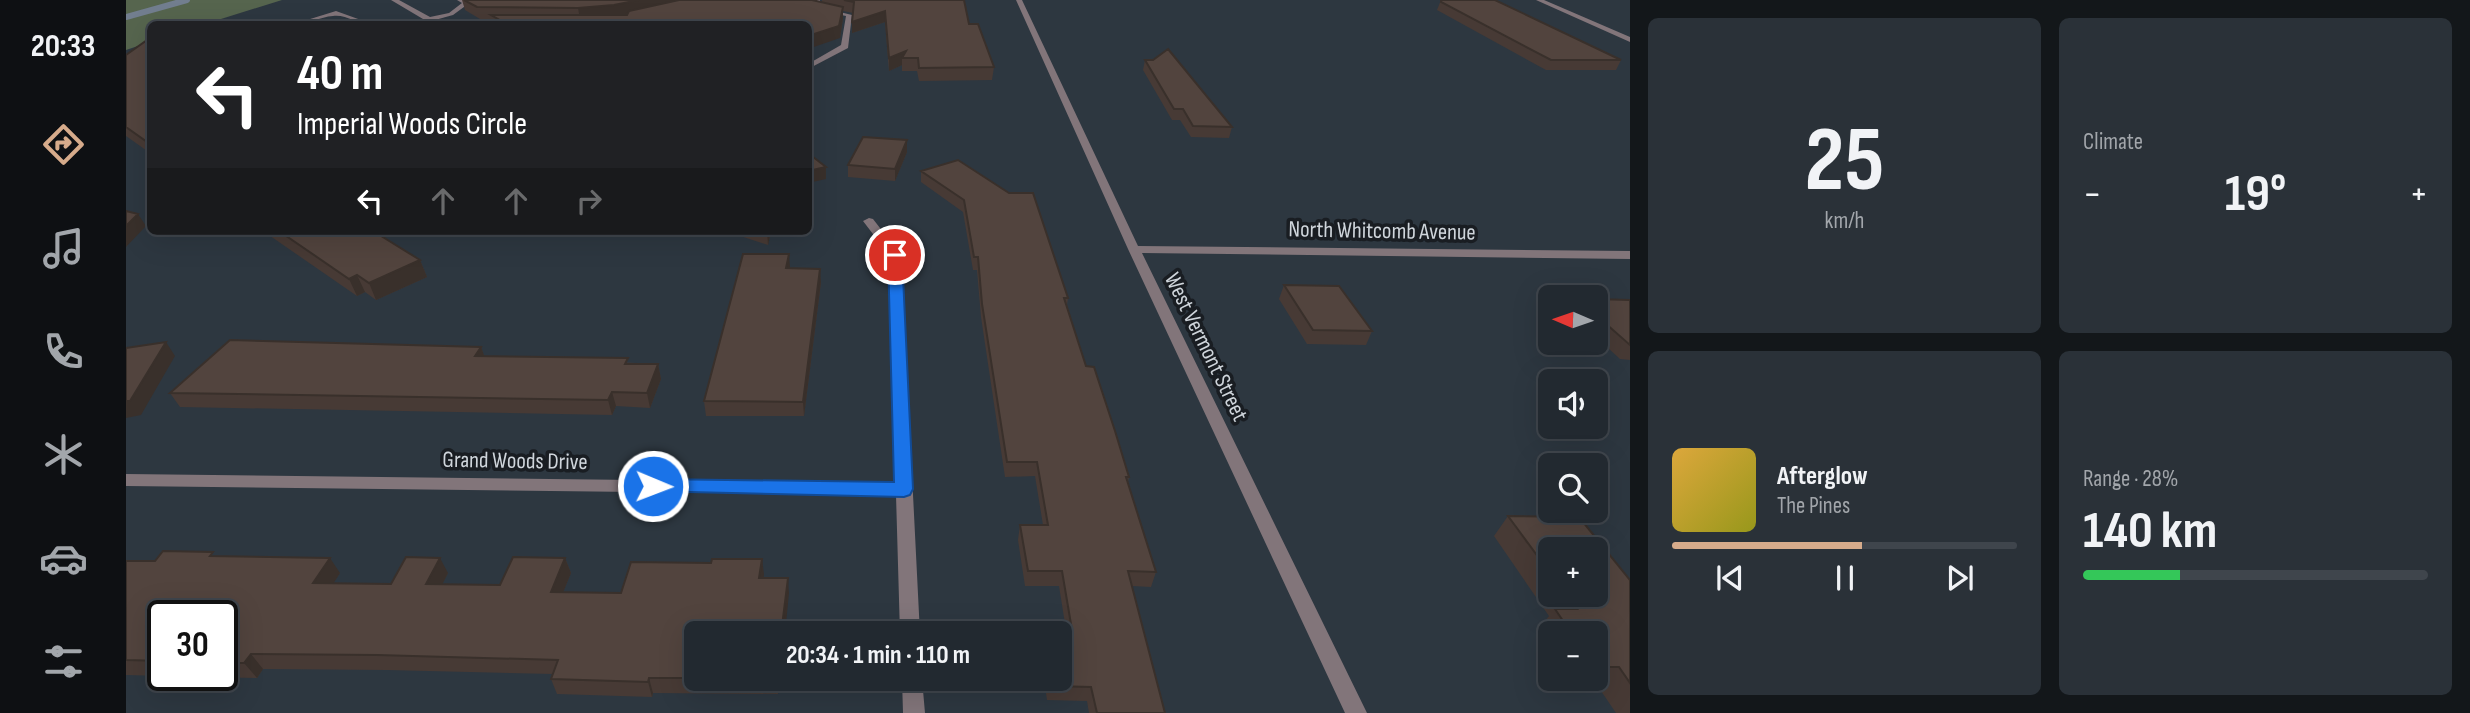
<!DOCTYPE html>
<html lang="en">
<head>
<meta charset="utf-8">
<style>
  body { margin:0; font-family:"Sofia Sans Condensed",sans-serif; background:#2a3138; color:#f1f3f6; height:100vh; display:flex; flex-direction:column; font-size:26px; white-space:nowrap }
  * { box-sizing:border-box; margin:0 }
  p { font-size:23px; color:#a2a6ab }
  .icon { flex:none; width:38px; height:38px; fill:none; stroke:currentColor; stroke-width:2; stroke-linecap:round; stroke-linejoin:round }
  .map { position:relative; flex:1; overflow:hidden }
  .details { display:flex; flex-direction:column; gap:18px; padding:18px; background:#13171a; width:840px }
  .details>* { flex:none }
  .guide { position:absolute; left:21px; top:21px; width:665px; height:214px; border-radius:10px; box-shadow:0 7px 28px #0002,0 0 0 2px #3f454c; background:#202124; color:#fff; overflow:hidden }
  .needle { width:46px; rotate:272deg }
  .buttons { position:absolute; left:1412px; top:285px; display:grid; gap:14px }
  .buttons a { display:grid; place-items:center; width:70px; height:70px; border-radius:10px; background:#222930; box-shadow:0 7px 28px #0002,0 0 0 2px #3f454c; font-size:35px }
  .speed { position:absolute; left:21px; top:600px; display:flex; gap:14px; font-size:35px; font-weight:700; text-align:center }
  .speed>* { display:grid; place-content:center; width:91px; height:91px; border-radius:50%; background:#222930; box-shadow:0 7px 28px #0002,0 0 0 2px #3f454c; line-height:1 }
  .speed .limit { border:4px solid #111; border-radius:10px; background:#fff; color:#111 }
  .pin { position:absolute; display:grid; place-items:center; width:60px; height:60px; color:#fff; margin:-30px; border:4px solid #fff; border-radius:50%; box-shadow:0 2px 7px #0007 }
  .me { position:absolute; width:77px; margin:-38px; rotate:91deg; stroke-linejoin:round; filter:drop-shadow(0 0 5px #0008) }
  .turn { display:flex; align-items:center; gap:24px; height:147px; padding:0 35px; font-size:32px }
  .turn .icon { width:91px; height:91px; stroke-width:2.5 }
  .turn b { display:block; font-size:49px; line-height:60px }
  .lanes { display:flex; align-items:center; height:66px; padding:0 35px; background:#0003; justify-content:center; gap:35px; direction:ltr }
  .lanes .off { opacity:.35 }
  .big { font-size:52px; font-weight:700; line-height:1.1 }
  .details .card { flex:1; display:flex; flex-direction:column; justify-content:center; gap:10px; min-width:0; padding:0 24px; border-radius:10px; background:#2a3138 }
  .details .dial { align-items:center; gap:0 }
  .dial b { font-size:91px; line-height:1 }
  .song { display:flex; align-items:center; gap:21px }
  .cover { width:84px; height:84px; border-radius:10px; background:linear-gradient(135deg,hsl(40 70% 55%),hsl(60 70% 35%)) }
  .played { height:7px; border-radius:4px; background:linear-gradient(90deg,#d6ab8b 55%,#3f454c 55%) }
  .keys { display:flex; justify-content:space-around; direction:ltr }
  .heat { display:flex; justify-content:space-between; align-items:center; font-size:38px; direction:ltr }
  .charge { height:10px; border-radius:5px; background:linear-gradient(90deg,#34c759 28%,#3f454c 0) }
  .details .tiles { flex:1; display:grid; gap:18px; grid-template-columns:repeat(2,1fr) }
  .trip { position:absolute; left:558px; top:621px; width:388px; height:70px; border-radius:10px; background:#222930; box-shadow:0 7px 28px #0002,0 0 0 2px #3f454c; font-weight:700; line-height:70px; text-align:center }
  main { display:flex; flex:1; min-height:0 }
  .dock { display:flex; flex-direction:column; width:126px; justify-content:space-around; align-items:center; background:#0e1013; color:#a2a6ab }
  .dock .icon { width:49px; height:49px }
  .dock .current { color:#d6ab8b }
  .dock b { font-size:32px; color:#f1f3f6 }
  .map>svg:first-child { display:block }
  .forest { fill:#56654e }
  .lines { fill:none; stroke-linecap:round; stroke-linejoin:round }
  .stream { stroke:#727e8f; stroke-width:6 }
  .minor { fill:#82757a; fill-rule:evenodd }
  .wall { fill:#473a35; fill-rule:evenodd }
  .shaded-wall { fill:#39302b }
  .building { fill:#52443e; stroke:#39302b; stroke-width:2 }
  .route { fill:#1a73e8; stroke:#114b97; stroke-width:2 }
  .labels { text-anchor:middle; dominant-baseline:central; stroke-width:7; stroke-linejoin:round; paint-order:stroke }
  .street-label { font-size:23px; fill:#cfd5db; stroke:#191d22 }
</style>
</head>
<body>
<main>
<nav class="dock">
<b>20:33</b>
<svg class="icon current" aria-label="directions" viewBox="0 0 24 24"><path d="M12 3l9 9-9 9-9-9zM9 14v-3h6M13 9l2 2-2 2"/></svg>
<svg class="icon" aria-label="music" viewBox="0 0 24 24"><path d="M9 18V5l10-2v13"/><circle cx="6" cy="18" r="3"/><circle cx="16" cy="16" r="3"/></svg>
<svg class="icon" aria-label="phone" viewBox="0 0 24 24"><path d="M5 4h4l2 5-3 2q2 4 5 5l2-3 5 2v4C11 20 4 13 5 4z"/></svg>
<svg class="icon" aria-label="climate" viewBox="0 0 24 24"><path d="M12 3v18M4 7l16 10M4 17L20 7"/></svg>
<svg class="icon" aria-label="car" viewBox="0 0 24 24"><path d="M5 17H2v-5l4-1 3-4h7l3 4 3 1v5h-3M9 17h6M6 11h13"/><circle cx="7" cy="17" r="2"/><circle cx="17" cy="17" r="2"/></svg>
<svg class="icon" aria-label="filters" viewBox="0 0 24 24"><path d="M4 7h16M4 17h16"/><circle cx="9" cy="7" r="2"/><circle cx="15" cy="17" r="2"/></svg>
</nav>
<div class="map">
<svg width="1504" height="713" viewBox="0 0 1504 713">
  <rect width="100%" height="100%" fill="#2d3740"/>
  <path class="forest" d="M0,0H156L79,24H24V42L0,50Z"/>
  <g class="lines">
    <path class="stream" d="M0,17L61,0"/>
    <path class="minor" d="M265,0H273L304,17L323,13L336,3L331,0H339L342,4L327,15L309,20L384,21L387,23L307,24L302,22L282,24L297,19Z
      M688,0H694L693,7L726,15L722,48L682,69V64L715,45L720,16L687,9Z
      M890,0H896L1012,246L1504,251V259L1016,253L1241,713H1219L1002,249Z
      M1410,0H1418L1504,37V42Z
      M210,11L246,24C233,25 220,14 207,16C193,17 181,25 168,24Z
      M743,218L747,219L775,255L794,634H774L770,495L0,486V474L770,483L763,255L737,221Z
      M776,679H796L799,713H777Z"/>
  </g>
  <path class="wall" d="M336,0H687L696,2V0H838L843,24L868,67L866,80L793,81L791,71H776V65L763,71L759,22L726,33L727,13L717,11V18L714,38L682,24H367L366,19H354L339,10Z
    M1315,0L1495,60L1490,70H1420L1311,10Z
    M24,38V153L0,136V55Z
    M1019,60L1106,127L1103,138L1065,137L1054,120H1046L1017,70Z
    M781,152L769,181L722,177V165Z
    M832,160L942,298L941,305L960,366L1003,477L1002,482L1030,572L1025,587L1006,586L1039,713H963L961,701L921,700L918,679H934V634H915V629L940,630L933,586H899L892,540L894,525H917L909,476L879,477L855,317L851,270H847L837,212L795,182V171Z
    M137,231H247L294,260L301,277L250,300L239,292L231,296Z
    M393,231H412L402,236Z
    M599,231H645L642,245Z
    M664,268L695,282L678,416H580L578,401Z
    M1158,285L1246,331L1240,345L1181,344L1153,299Z
    M1470,299L1504,300V360L1494,359L1470,337Z
    M355,347L358,356L532,364L535,379L524,408L490,406L486,415L54,407L44,393Z
    M1382,516L1504,580V713H1490L1473,688L1450,687L1445,679H1470V634H1424V649L1412,630L1423,616L1368,536ZM1424,550L1470,595H1424Z
    M90,556L214,573L207,583L265,584L322,573L316,584L374,585L439,558L445,573L437,592L495,593L585,563L636,559L637,578L663,593L570,634V679H654L652,694L527,693L526,697L431,694L425,679L427,674L261,670L137,669L131,678L37,676H96V616H37V676L0,675V561H29Z"/>
  <path class="shaded-wall" d="M513,0H567L490,16L454,19L452,8Z
    M717,7V18L714,38L682,49V36Z
    M759,11V22L726,33V22Z
    M780,51L776,58V65L763,71V58Z
    M685,90L686,103L682,105V91Z
    M781,140V152L769,181V169Z
    M700,167V179L682,183V171Z
    M12,214L20,226L0,247V226Z
    M400,231H412L402,236Z
    M641,231H645L642,245Z
    M663,254L664,267L661,282L660,268Z
    M294,260L301,277L250,300L243,283Z
    M694,269L695,282L678,416L677,402Z
    M231,275L239,292L231,296L223,279Z
    M40,342L49,356L15,415L0,418V401Z
    M355,347L360,361L349,356Z
    M532,364L535,379L524,408L521,393Z
    M486,392L490,406L486,415L482,400Z
    M204,558L214,573L198,598L187,583Z
    M314,558L322,573L309,599L300,584Z
    M439,558L445,573L431,607L425,592Z
    M636,559L638,574L636,593L633,578Z
    M662,578L663,593L659,634H655Z
    M125,654L137,669L131,678L118,663Z
    M523,678L527,693L526,697L522,682Z
    M650,679H654L652,694Z"/>
  <path class="building" d="M338,0H513L488,5L452,8L351,7Z
    M553,0H686L717,7L713,26L682,36V24H381L365,15H501L503,11Z
    M718,0H838L843,24H852L868,67L793,68L792,58H776L780,51L763,58L759,11L726,22L728,2Z
    M1315,0H1369L1495,60H1425L1315,2Z
    M24,38V144L0,127V55Z
    M1042,49L1106,127L1067,126L1057,109H1048L1019,60H1027Z
    M737,137L781,140L769,169L722,165Z
    M682,153L700,167L682,171Z
    M832,160L883,193H907L942,298H938L960,366L968,367L989,431L1003,477H1000L1030,572L1002,571L1039,713H971L965,687L924,686L923,679H934V634H916L915,629L946,630L936,571H902L894,525H922L911,462H881L856,304L852,257H848L838,200L795,171Z
    M0,211L12,214L0,226Z
    M153,231H247L294,260L243,283L231,275L223,279Z
    M617,254H663L660,268L694,269L677,402L578,401Z
    M1158,285L1213,286L1246,331L1187,330Z
    M1470,299L1504,300V345L1470,315Z
    M104,340L355,347L349,356L502,358L499,364H532L521,393L486,392L482,400L44,393Z
    M40,342L4,401H0V348Z
    M1382,516L1453,517L1504,580V683L1493,667H1470V634H1446L1429,609H1451L1440,595H1470V550H1424V573Z
    M37,551L87,552L84,556L204,558L187,583L265,584L280,557L314,558L300,584L374,585L387,557L439,558L425,592L495,593L505,562L585,563L586,559H636L633,578H662L655,634H570V678H523L522,682L425,679L432,660L251,655L125,654L118,663H96V616H37V661L0,660V561H29Z"/>
  <path class="route" d="M769,251L776,255L787,489L784,495L778,497L520,491L517,486L520,481L527,479L768,482L762,255Z"/>
  <g class="labels">
    <g class="street-label">
      <text transform="translate(1256 231) rotate(1)">North Whitcomb Avenue</text>
      <text transform="translate(1080 347) rotate(64)">West Vermont Street</text>
      <text transform="translate(389 461) rotate(1)">Grand Woods Drive</text>
    </g>
  </g>
</svg>
<div class="buttons">
<a><svg class="needle" viewBox="-14 -14 28 28"><path d="M0-13l5 13h-10z" fill="#e53935"/><path d="M0 13l5-13h-10z" fill="#a2a6ab"/></svg></a>
<a><svg class="icon" aria-label="sound" viewBox="0 0 24 24"><path d="M4 9h4l5-4v14l-5-4H4zM17 9q2 3 0 6"/></svg></a>
<a><svg class="icon" aria-label="search" viewBox="0 0 24 24"><circle cx="10" cy="10" r="6"/><path d="M15 15l6 6"/></svg></a>
<a>+</a>
<a>−</a>
</div>
<div class="speed"><div class="limit">30</div></div>
<div class="pin" style="left:769px;top:255px;background:#d93025"><svg class="icon" aria-label="arrive" viewBox="0 0 24 24"><path d="M6 21V4h12l-3 4 3 4H6"/></svg></div>
<svg class="me" style="left:527px;top:486px" viewBox="-20 -20 40 40"><circle r="17" fill="#1a73e8" stroke="#fff" stroke-width="3"/><path d="M0-11L8 9 0 5-8 9z" fill="#fff"/></svg>
<div class="trip">20:34 · 1 min · 110 m</div>
<div class="guide">
<div class="turn"><svg class="icon" aria-label="left" viewBox="0 0 24 24"><path d="M17 20v-9H6M10 6l-5 5 5 5"/></svg><div><b>40 m</b>Imperial Woods Circle</div></div>
<div class="lanes"><svg class="icon" aria-label="left" viewBox="0 0 24 24"><path d="M17 20v-9H6M10 6l-5 5 5 5"/></svg><svg class="icon off" aria-label="ahead" viewBox="0 0 24 24"><path d="M12 20V5M6 11l6-6 6 6"/></svg><svg class="icon off" aria-label="ahead" viewBox="0 0 24 24"><path d="M12 20V5M6 11l6-6 6 6"/></svg><svg class="icon off" aria-label="right" viewBox="0 0 24 24"><path d="M7 20v-9h11M14 6l5 5-5 5"/></svg></div>
</div>
</div>
<section class="details">
<div class="tiles">
<div class="card dial"><b>25</b><p>km/h</p></div>
<div class="card"><p>Climate</p>
<div class="heat"><a>−</a><b class="big">19°</b><a>+</a></div>
</div>
<div class="card">
<div class="song"><i class="cover"></i><div><b>Afterglow</b><p>The Pines</p></div></div>
<div class="played"></div>
<div class="keys"><svg class="icon" aria-label="previous" viewBox="0 0 24 24"><path d="M18 5L8 12l10 7zM5 5v14"/></svg><svg class="icon" aria-label="pause" viewBox="0 0 24 24"><path d="M8 5v14M16 5v14"/></svg><svg class="icon" aria-label="next" viewBox="0 0 24 24"><path d="M6 5l10 7-10 7zM19 5v14"/></svg></div>
</div>
<div class="card"><p>Range · 28%</p><b class="big">140 km</b><div class="charge"></div></div>
</div>
</section>
</main>
</body>
</html>
